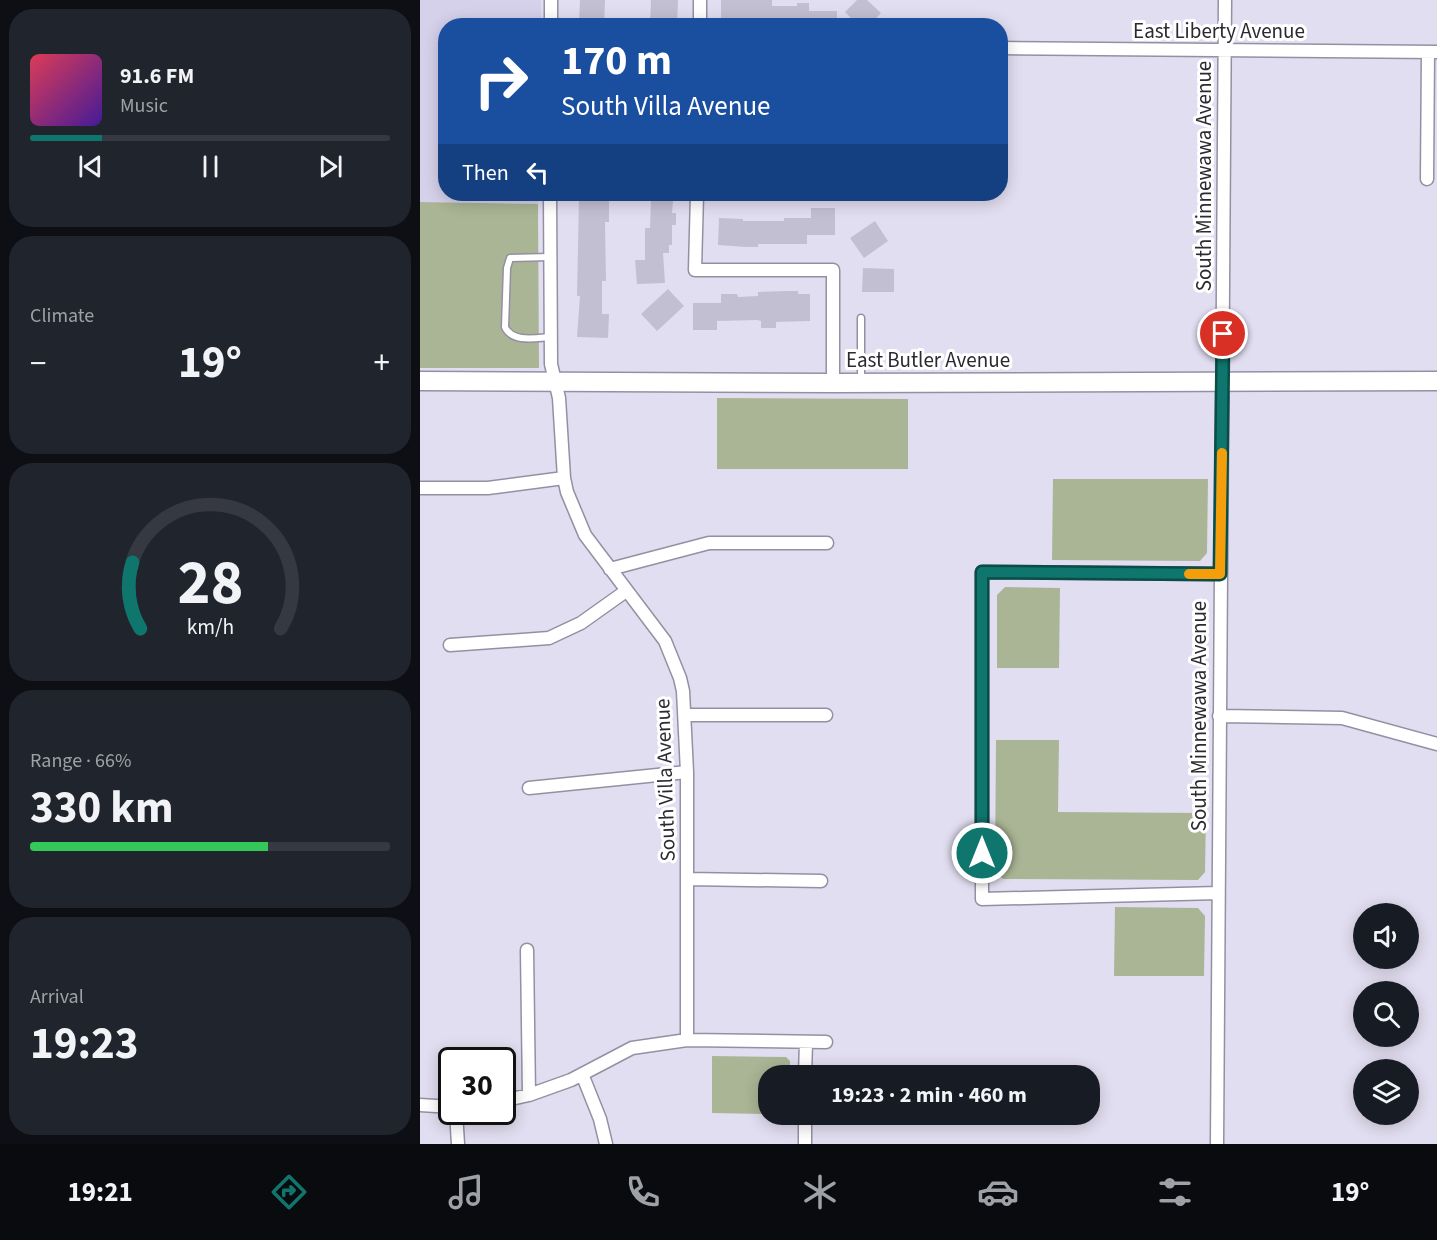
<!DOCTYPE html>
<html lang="en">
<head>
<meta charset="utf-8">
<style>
  body { margin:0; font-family:"Source Sans 3",sans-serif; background:#20242c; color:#f1f3f6; height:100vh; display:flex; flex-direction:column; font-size:22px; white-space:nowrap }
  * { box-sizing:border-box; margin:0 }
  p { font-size:20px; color:#9ea1a6 }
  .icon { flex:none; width:33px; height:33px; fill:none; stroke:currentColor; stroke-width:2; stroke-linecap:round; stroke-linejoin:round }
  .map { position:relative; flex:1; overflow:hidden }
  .sheet { display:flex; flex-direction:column; gap:9px; padding:9px; background:#0d0f14; width:420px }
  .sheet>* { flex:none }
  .guide { position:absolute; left:18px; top:18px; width:570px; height:183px; border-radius:24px; box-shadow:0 3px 15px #0003; background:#1a4fa0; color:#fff; overflow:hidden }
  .tools { position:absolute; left:933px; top:903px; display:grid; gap:12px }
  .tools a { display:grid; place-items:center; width:66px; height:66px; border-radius:50%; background:#171b24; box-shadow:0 3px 15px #0003; font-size:30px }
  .speed { position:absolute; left:18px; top:1047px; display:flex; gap:12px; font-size:30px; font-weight:700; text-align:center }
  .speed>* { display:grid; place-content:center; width:78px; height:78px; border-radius:50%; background:#171b24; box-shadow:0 3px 15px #0003; line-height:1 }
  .speed .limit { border:3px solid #111; border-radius:9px; background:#fff; color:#111 }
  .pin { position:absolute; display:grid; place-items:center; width:51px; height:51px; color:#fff; margin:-26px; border:3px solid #fff; border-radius:50%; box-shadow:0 2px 6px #0007 }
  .me { position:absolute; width:66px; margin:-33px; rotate:0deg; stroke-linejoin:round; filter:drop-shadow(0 0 4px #0008) }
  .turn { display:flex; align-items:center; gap:21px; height:126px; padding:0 24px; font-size:27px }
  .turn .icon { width:78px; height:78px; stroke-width:2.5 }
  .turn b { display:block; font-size:42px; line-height:51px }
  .then { display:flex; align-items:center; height:57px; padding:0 24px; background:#0003; gap:12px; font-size:22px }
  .big { font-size:45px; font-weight:700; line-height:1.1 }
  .sheet .tile { flex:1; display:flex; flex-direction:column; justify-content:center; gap:9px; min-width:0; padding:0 21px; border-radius:24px; background:#20242c }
  .sheet .dial { align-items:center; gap:0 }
  .dial svg { height:156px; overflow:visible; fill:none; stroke:#363941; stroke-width:7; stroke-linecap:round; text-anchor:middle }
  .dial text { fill:#f1f3f6; stroke:none }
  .song { display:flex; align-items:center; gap:18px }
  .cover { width:72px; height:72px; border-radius:9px; background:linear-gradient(135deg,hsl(350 70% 55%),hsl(260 70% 35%)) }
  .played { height:6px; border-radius:3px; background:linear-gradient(90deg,#0f766e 20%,#363941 20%) }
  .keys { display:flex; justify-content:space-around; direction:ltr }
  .heat { display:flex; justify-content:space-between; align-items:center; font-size:33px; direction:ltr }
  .charge { height:9px; border-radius:4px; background:linear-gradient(90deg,#34c759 66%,#363941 0) }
  .trip { position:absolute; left:338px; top:1065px; width:342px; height:60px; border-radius:24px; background:#171b24; box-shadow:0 3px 15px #0003; font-weight:700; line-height:60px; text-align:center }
  .menu { display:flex; height:96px; justify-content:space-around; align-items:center; background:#090b0e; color:#9ea1a6 }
  .menu .icon { width:42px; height:42px }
  .menu .current { color:#0f766e }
  .menu b { font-size:27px; color:#f1f3f6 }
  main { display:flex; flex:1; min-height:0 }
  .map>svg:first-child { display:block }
  .built { fill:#d6d1eb }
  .green { fill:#aab595 }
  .building { fill:#c3bfd2 }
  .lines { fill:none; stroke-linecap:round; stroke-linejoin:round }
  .lane-casing { stroke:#9490a2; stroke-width:9 }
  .street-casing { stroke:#9490a2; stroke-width:15 }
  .secondary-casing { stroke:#9490a2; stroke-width:21 }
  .lane { stroke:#fff; stroke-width:6 }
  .street { stroke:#fff; stroke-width:12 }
  .secondary { stroke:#fff; stroke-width:18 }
  .route-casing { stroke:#0a4d48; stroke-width:15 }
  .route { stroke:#0f766e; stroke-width:10 }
  .slow { stroke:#f59e0b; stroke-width:10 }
  .labels { text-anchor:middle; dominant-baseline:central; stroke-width:6; stroke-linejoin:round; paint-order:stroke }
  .street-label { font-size:21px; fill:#2c2a31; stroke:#fff }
</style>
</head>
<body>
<main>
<section class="sheet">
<div class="tile">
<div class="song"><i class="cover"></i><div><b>91.6 FM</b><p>Music</p></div></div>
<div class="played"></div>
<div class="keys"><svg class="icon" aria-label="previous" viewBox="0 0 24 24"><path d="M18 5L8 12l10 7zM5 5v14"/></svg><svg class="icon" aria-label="pause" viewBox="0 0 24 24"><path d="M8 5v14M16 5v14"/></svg><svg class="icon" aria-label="next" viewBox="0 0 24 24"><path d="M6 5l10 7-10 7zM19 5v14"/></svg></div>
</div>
<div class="tile"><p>Climate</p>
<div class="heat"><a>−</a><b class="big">19°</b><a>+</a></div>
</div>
<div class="tile dial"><svg viewBox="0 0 100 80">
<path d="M14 69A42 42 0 1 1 86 69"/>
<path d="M14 69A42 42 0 0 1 10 35" stroke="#0f766e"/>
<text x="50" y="56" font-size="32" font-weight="700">28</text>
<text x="50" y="72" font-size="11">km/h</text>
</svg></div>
<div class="tile"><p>Range · 66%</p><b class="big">330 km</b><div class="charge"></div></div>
<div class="tile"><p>Arrival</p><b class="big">19:23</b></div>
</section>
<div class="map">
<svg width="1017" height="1144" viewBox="0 0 1017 1144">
  <rect width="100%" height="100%" fill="#e2def1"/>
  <path class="built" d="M0,0H121V25L26,26V194H118V204L0,202Z"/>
  <path class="green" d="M0,202L118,204L119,368H0Z
    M297,398L488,399V469H297Z
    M633,479H788L787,553L780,561L632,560Z
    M585,587L640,588L639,668H577V595Z
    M576,740H639L638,812L786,813L785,872L778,880L583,879L575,871Z
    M695,907L778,908L785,916L784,976H694Z
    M292,1056L366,1057L370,1061V1075L348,1076V1114L292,1113Z"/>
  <path class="building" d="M160,0H185L184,26L159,24Z
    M231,0H258L257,26H230Z
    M301,0H352V6H377V3H389V11H417V26H301Z
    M437,0H447L461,13L449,26H439L425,12Z
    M159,197L189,198V222H185L186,281H182V314H189L188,338L157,337L160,296H157Z
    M231,200L253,201L252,213H256V225H252V245H249V253H243L245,283L217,284L215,260H225V228H230Z
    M391,208H415V235H387V244H338V247H326L298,245L299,218L323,219V221H364V218H391Z
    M455,221L468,241L444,258L430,238Z
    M443,268L474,269V292H442Z
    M248,289L264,306L237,331L221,314Z
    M367,291H378V294H390V321L356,322V328H341V321L337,320L297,321V330H273V303H301V294H317L318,297L338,296V292Z"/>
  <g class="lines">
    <g class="lane-casing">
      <path id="lane" d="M130,257L90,258L87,268L85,327C92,343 116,338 131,337
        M441,318V382"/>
    </g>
    <g class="street-casing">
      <path id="street" d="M131,26V0
        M280,26V0
        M580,48L1017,52
        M1007,179L1008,52
        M130,194L131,364L139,398L144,478L147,492L165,535L245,641L260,678L263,691L267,772V1040
        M277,194L275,270H413V383
        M0,488H68L144,478
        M190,569L289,543H407
        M30,645L129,638L161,623L206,591
        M265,715H406
        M799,716L922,718L1017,744
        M109,788L267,772
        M267,879L401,881
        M798,893L562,899V572L800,574
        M107,950L109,1095
        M162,1074L180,1119L186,1144
        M385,1076L386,1042
        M82,1101L109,1095L151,1080L212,1048L267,1040L406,1042
        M0,1105L32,1107
        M36,1112L38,1144
        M385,1144V1114
        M797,1144L805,0"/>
    </g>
    <g class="secondary-casing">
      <path id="secondary" d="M0,381L413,383L1017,381"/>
    </g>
    <use href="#lane" class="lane"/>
    <use href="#street" class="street"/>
    <use href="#secondary" class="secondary"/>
  </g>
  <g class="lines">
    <g class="route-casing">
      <path id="route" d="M562,853V572L800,574L803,334"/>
    </g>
    <use href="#route" class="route"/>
    <path class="slow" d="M769,574H800L802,453"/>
  </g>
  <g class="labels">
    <g class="street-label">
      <text x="799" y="31">East Liberty Avenue</text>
      <text transform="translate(784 176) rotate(-90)">South Minnewawa Avenue</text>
      <text x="508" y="360">East Butler Avenue</text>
      <text transform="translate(779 716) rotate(-90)">South Minnewawa Avenue</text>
      <text transform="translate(245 780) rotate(-92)">South Villa Avenue</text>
    </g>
  </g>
</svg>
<div class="tools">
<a><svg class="icon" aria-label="sound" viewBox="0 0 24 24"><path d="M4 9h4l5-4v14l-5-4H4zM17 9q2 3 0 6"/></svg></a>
<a><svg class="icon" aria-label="search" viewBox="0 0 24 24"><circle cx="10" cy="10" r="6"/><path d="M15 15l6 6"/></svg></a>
<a><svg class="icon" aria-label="layers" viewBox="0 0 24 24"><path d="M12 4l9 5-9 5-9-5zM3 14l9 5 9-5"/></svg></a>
</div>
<div class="speed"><div class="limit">30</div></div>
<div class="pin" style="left:803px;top:334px;background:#d93025"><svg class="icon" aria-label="arrive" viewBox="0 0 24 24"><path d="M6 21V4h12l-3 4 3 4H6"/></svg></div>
<svg class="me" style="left:562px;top:853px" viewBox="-20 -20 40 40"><circle r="17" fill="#0f766e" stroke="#fff" stroke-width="3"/><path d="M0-11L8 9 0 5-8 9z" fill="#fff"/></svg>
<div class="trip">19:23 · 2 min · 460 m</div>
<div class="guide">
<div class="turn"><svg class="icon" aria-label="right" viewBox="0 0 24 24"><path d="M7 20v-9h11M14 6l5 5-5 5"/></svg><div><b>170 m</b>South Villa Avenue</div></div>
<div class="then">Then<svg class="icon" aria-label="left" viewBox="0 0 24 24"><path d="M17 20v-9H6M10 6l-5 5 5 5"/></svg></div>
</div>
</div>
</main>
<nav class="menu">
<b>19:21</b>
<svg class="icon current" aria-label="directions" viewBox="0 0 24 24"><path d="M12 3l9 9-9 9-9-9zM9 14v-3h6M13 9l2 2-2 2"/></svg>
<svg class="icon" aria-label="music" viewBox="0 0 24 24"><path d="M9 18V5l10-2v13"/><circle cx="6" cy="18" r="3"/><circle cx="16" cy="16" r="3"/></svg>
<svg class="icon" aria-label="phone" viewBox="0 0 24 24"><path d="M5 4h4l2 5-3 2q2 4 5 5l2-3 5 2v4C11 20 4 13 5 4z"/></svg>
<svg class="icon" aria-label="climate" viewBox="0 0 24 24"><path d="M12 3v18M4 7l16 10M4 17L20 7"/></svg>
<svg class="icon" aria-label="car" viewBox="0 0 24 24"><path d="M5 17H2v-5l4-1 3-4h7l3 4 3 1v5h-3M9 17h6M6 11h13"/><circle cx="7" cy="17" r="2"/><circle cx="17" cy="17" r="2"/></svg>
<svg class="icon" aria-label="filters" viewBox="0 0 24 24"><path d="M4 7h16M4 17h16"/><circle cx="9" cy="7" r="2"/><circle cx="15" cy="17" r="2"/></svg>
<b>19°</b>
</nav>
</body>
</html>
